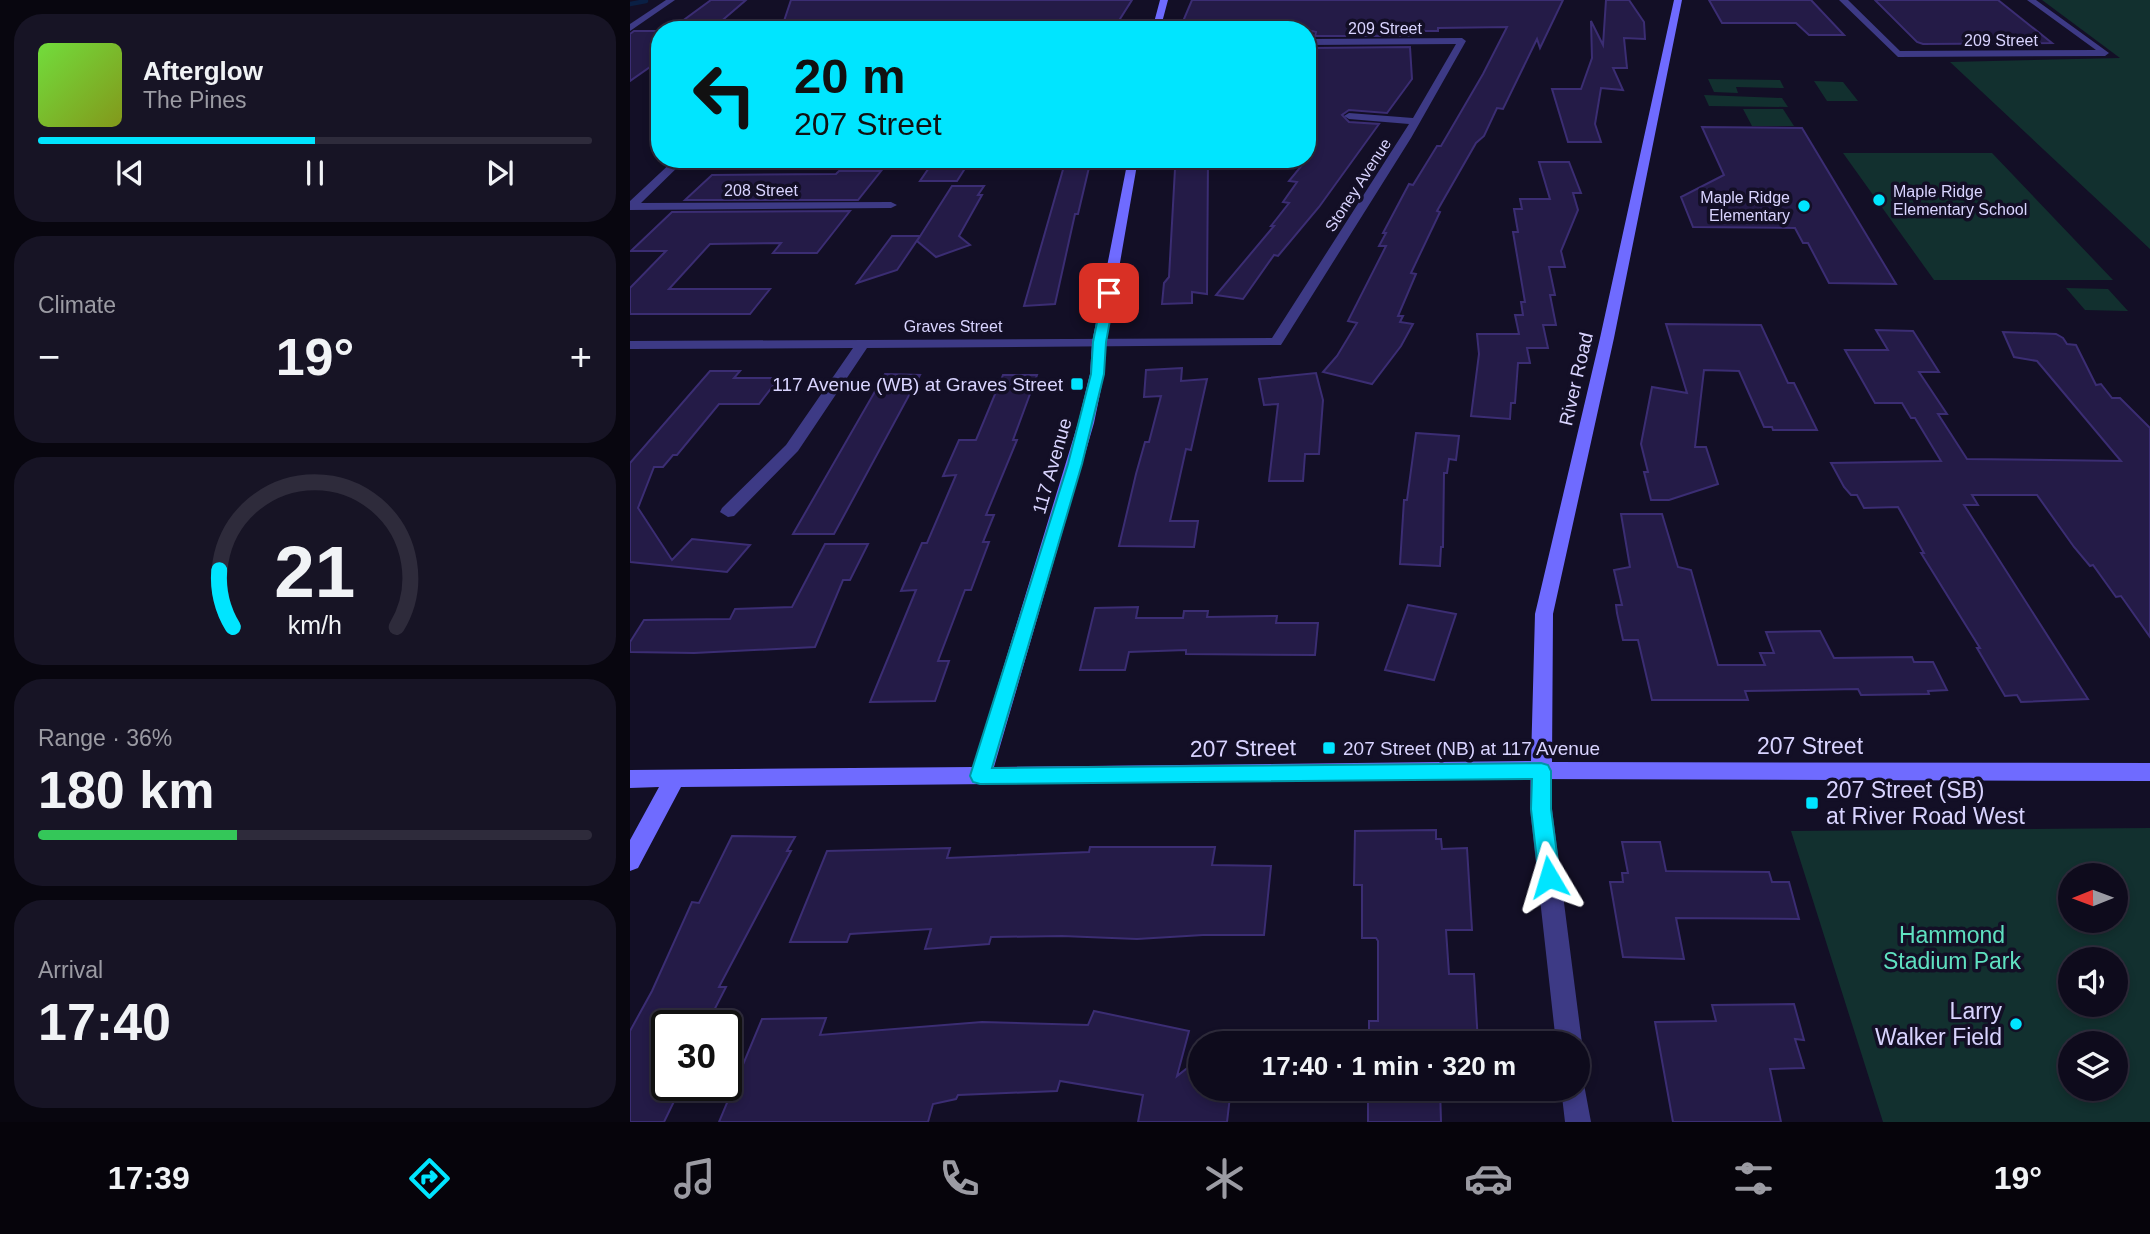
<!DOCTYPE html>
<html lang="en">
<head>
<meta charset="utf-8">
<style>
  body { margin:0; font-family:Arial,sans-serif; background:#171425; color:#f1f3f6; height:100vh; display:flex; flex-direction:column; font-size:26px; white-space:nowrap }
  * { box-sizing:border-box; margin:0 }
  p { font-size:23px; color:#9b9ba3 }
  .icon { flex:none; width:38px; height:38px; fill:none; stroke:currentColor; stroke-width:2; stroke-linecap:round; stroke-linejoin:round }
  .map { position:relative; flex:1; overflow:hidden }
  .drawer { display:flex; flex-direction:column; gap:14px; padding:14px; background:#08060f; width:630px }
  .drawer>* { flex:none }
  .guide { position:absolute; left:21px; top:21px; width:665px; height:147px; border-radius:28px; box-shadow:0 4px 10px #0003,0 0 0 2px #2e2b3b; background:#00e5ff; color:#111; overflow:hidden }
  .needle { width:46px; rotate:269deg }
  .buttons { position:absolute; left:1428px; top:863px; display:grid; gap:14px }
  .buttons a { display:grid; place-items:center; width:70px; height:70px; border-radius:50%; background:#0e0b1c; box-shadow:0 4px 10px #0003,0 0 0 2px #2e2b3b; font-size:35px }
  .speed { position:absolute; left:21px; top:1010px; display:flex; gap:14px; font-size:35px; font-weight:700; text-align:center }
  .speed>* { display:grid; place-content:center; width:91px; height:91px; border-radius:50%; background:#0e0b1c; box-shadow:0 4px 10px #0003,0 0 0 2px #2e2b3b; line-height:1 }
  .speed .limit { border:4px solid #111; border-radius:10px; background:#fff; color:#111 }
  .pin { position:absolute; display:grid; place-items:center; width:60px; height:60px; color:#fff; margin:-30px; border-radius:14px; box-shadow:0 4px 10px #0006 }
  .me { position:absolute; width:77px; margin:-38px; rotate:353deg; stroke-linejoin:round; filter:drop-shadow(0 0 5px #0008) }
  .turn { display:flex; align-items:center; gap:24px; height:147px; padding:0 28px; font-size:32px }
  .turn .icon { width:91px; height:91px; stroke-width:2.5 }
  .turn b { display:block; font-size:49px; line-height:60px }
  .big { font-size:52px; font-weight:700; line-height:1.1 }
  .drawer .card { flex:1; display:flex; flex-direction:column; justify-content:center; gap:10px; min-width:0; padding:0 24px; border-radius:28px; background:#171425 }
  .drawer .dial { align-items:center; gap:0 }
  .dial svg { height:182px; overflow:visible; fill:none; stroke:#2e2b3b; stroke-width:7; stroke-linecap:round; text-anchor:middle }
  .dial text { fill:#f1f3f6; stroke:none }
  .song { display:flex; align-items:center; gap:21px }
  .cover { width:84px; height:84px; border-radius:10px; background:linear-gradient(135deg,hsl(100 70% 55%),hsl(70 70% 35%)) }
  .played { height:7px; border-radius:4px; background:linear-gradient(90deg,#00e5ff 50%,#2e2b3b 50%) }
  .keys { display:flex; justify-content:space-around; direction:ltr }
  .heat { display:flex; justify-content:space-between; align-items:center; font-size:38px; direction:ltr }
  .charge { height:10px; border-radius:5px; background:linear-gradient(90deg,#34c759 36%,#2e2b3b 0) }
  .trip { position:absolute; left:558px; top:1031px; width:402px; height:70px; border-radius:35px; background:#0e0b1c; box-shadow:0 4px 10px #0003,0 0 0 2px #2e2b3b; font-weight:700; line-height:70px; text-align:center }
  .tab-bar { display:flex; height:112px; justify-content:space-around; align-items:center; background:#06040b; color:#9b9ba3 }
  .tab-bar .icon { width:49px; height:49px }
  .tab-bar .on { color:#00e5ff }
  .tab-bar b { font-size:32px; color:#f1f3f6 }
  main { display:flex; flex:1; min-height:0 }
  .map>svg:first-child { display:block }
  .green { fill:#12302f; fill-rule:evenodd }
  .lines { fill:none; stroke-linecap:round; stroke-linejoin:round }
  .stream { stroke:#0a1f44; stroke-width:4.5 }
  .building { fill:#241b47; stroke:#3b2d73; stroke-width:2 }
  .street { fill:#3d3a85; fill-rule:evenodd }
  .secondary { fill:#6f6bff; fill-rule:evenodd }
  .route { fill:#00e5ff; stroke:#0095a6; stroke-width:2 }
  .poi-dot { fill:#00e5ff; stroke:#130f26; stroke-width:2.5 }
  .labels { text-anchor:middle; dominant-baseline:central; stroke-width:7; stroke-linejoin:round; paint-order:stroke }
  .far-street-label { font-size:16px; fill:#d9d4ff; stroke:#130f26 }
  .far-poi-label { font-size:16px; fill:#d9d4ff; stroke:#130f26; text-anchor:start }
  .street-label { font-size:19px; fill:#d9d4ff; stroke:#130f26 }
  .poi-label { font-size:19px; fill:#d9d4ff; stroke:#130f26; text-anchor:end }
  .near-street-label { font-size:23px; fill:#d9d4ff; stroke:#130f26 }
  .near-poi-label { font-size:23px; fill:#d9d4ff; stroke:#130f26; text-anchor:start }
  .near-park-label { font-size:23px; fill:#5fe0c0; stroke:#130f26 }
</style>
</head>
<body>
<main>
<section class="drawer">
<div class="card">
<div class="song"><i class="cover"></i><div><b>Afterglow</b><p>The Pines</p></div></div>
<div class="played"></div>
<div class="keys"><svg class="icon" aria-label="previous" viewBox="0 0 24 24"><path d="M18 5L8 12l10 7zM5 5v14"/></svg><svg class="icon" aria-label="pause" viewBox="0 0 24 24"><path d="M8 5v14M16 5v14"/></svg><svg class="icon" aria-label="next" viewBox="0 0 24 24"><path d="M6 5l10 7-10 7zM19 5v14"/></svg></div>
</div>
<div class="card"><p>Climate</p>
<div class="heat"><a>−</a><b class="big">19°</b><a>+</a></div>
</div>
<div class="card dial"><svg viewBox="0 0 100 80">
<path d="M14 69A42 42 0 1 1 86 69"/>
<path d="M14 69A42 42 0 0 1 8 44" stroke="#00e5ff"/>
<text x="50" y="56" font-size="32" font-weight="700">21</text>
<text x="50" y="72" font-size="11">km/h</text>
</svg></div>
<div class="card"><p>Range · 36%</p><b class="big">180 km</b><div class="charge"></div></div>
<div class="card"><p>Arrival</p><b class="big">17:40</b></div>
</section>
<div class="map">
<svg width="1520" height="1122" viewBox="0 0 1520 1122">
  <rect width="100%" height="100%" fill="#130f26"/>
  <path class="green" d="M1412,0H1520V249L1320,62L1490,58Z
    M1078,79L1150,80L1154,88L1106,87L1108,93L1084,92Z
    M1184,81L1213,82L1228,101H1197Z
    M1074,95L1152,98L1158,107L1079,106Z
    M1113,109H1153L1164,126H1122Z
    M1213,153H1362L1483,280H1304Z
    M1436,288L1478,289L1498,311L1455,310Z
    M1520,828V1122H1253L1161,831ZM1486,875V920H1440V875ZM1440,959H1486V1004H1440ZM1440,1043H1486V1088H1440Z"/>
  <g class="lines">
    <path class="stream" d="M0,4L16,1"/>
  </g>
  <path class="building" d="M81,0H116L81,30H40Z
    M161,0H502L483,30H151Z
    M562,0H933L910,48L907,39L873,109L867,108L854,136L846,143L807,211L810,212L781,273L786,274L768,316H773L770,322L783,324L771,346L742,384L693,372L707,356L727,323L718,321L756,246H749L756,233H753L779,184L783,185L807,146H811L853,74L877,27L808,28V31H780V36H685L686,32L677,30H561L563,26H551Z
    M976,0H999L1014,22L1015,39L994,38L997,68H983L993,90L971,88L965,124L971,142H938L922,89H951L962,58L961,21L973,45Z
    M1079,0H1181L1214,35H1179L1166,23H1092Z
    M1245,0H1368L1422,43L1293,44L1287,42Z
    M4,31H30V60L0,81V34Z
    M780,47L782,79L757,113L719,110L712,115L719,122L749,124L689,207L648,256L644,255L613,299L586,295L644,226H641L659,203L653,202L667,182L659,181L677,159V72L682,48Z
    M1072,127L1172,128L1266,284L1199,283L1178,243H1173L1165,228L1063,227L1051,197L1094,175Z
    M305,159H341L327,181H290Z
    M436,159H461L448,214H445L425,304L394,306Z
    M551,159H578L577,294L562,292V303L532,304L534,283L539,277L545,169H551Z
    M909,162H939L951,193H943L948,210L931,251L935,267H919L925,295H920L926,325H913L918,348H897L900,363H888L885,403H881L880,419L841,416L849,354L847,334H889L885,315H893L891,302H895L883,232H888L884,209H892L890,199H920Z
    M209,171H251L228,200H55L82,175L206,174Z
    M322,186H354L348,195H352L329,236L340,245L306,257L287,241Z
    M220,211L187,253H143L151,243L80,244L39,289H140L120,314H0V288L36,251H1L42,212Z
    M262,236H290L267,270L227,283Z
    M1036,324L1131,325L1158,383H1164L1187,430H1143L1142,427H1134L1109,371L1074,370L1065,447H1076L1088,484L1039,500H1021L1014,472H1018L1011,444L1022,387L1057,393Z
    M1246,330L1283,331L1309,372H1289L1317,414H1308L1337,459L1491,461L1407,361L1384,357L1373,332L1426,334L1433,338L1437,344L1446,345L1466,385L1471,384L1482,398H1490L1520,428V637L1491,596L1486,597L1463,565L1460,566L1444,547L1407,495H1342L1348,505H1334L1458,699L1391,702L1387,695L1375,696L1347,648H1350L1291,553H1294L1268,507L1234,508L1227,495H1221L1214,487L1201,463L1311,461L1285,418H1281L1272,403H1245L1215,350H1258Z
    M552,368L551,381L577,379L561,450L556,449L540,521H568L564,547L489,546L506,474L515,442H519L531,396L514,397L516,370Z
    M80,371H110L104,378H149L129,404H89L47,455H43L33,467H24L8,508L42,560L62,539L120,545L97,572L0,562V463Z
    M686,373L693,400L689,454H675L673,481H639L648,404L634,405L629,379Z
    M255,374L290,375L204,534H163Z
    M373,375H407L383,440H387L356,515H364L353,542H359L341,590H335L308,661H319L305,701L240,702L286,590L271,591L292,543H297L326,475L313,476L329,440H346Z
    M786,433L829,436L826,460L819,459L817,473H814L813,547H811L810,566L770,564L774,500H777Z
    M991,514H1032L1048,567L1061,570L1088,665H1135L1130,653H1144L1136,632L1190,631L1204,658L1282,657L1284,662H1303L1317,690L1298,691L1299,694L1231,695L1228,689L1115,691L1118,700H1022L1008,640H993L987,613L986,605H992L984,570L1000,567Z
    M195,544H238L220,580H213L185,647L64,653L0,652V642L14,620L100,619L105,609L162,607Z
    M778,605L826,614L804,680L755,670Z
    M508,607L506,618H553L554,611H578L577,617L647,616L646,623H688L685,655L556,654V650L499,652L495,670H450L465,608Z
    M806,830V839H811L812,849L837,848L842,930H816L819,974H844L848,1043H739V1021H748V941L746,938H732V885H724L725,831Z
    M102,836L165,837L157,851H161L89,987H96L76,1026H37V1085H52L34,1122H0V1031L22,991L62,902L69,903Z
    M992,842H1030L1036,871L1139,872L1142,882H1159L1169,919L1046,918L1054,959L993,957L980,882H993L992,873H998Z
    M460,847H585L582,865L641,866L634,935H573L507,939L432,936L361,937L359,944L295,949L301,929L220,934L217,942H160L197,851L320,848L317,858L459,852Z
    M1164,1004L1174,1040L1165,1039L1174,1068L1140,1069L1151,1122H1043L1025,1022L1086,1021L1082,1005Z
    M464,1011L559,1031L547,1076L570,1058V1088H601L597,1122H508L513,1095L430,1081L427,1091L328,1095L326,1099L303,1104L298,1122H89L132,1019L196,1018L190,1035L352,1022L458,1025Z
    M738,1088H810L811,1122H738Z"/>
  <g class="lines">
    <path class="street" d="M36,0H45L0,31V24Z
      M1209,0H1218L1270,51L1466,50L1397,0H1406L1479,53L1475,56L1268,57Z
      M832,38L836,41L781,138L651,345L237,348L168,451L104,516L98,517L90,512L92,508L156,445L223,348L0,349V341L642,338L779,124L719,119L714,116L719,113L783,118L826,44L677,45V39Z
      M45,159H56L11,203L261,202L267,205L261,208L0,210V201Z
      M911,762L918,765L922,771V809L952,1043L948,1051V1043H926L900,809V771L904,765Z
      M948,1077L953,1079L961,1122H935L931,1088H948Z"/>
    <path class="secondary" d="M530,0H538L530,30H522Z
      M1044,0H1052L984,338L923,614L922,762L1520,763V781L865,779L51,787L8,868L0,871V840L29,787L0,788V770L343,767L448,423L460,374L462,343L498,159H508L476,343L474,374L464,423L364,767L901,761L905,614L970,338Z"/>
  </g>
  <path class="route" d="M479,289L485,293L476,342L474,374L452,464L362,768L911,763L918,765L921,771V809L930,877L927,883L919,886L912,883L909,877L901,809L902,779L350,784L343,782L340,776L438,464L461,374L463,342L473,293Z"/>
  <g class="poi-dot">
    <circle cx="1249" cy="200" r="7"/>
    <circle cx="1174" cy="206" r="7"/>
    <rect x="440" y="377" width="14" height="14" rx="3.5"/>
    <rect x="692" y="741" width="14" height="14" rx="3.5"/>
    <rect x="1175" y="796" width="14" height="14" rx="3.5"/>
    <circle cx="1386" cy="1024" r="7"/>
  </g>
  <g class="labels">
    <g class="far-street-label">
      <text x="755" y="28">209 Street</text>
      <text x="1371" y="40">209 Street</text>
      <text transform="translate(728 185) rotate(-57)">Stoney Avenue</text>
      <text x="131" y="190">208 Street</text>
      <text x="323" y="326">Graves Street</text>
    </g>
    <g class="far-poi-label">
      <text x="1263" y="191">Maple Ridge<tspan x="1263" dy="18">Elementary School</tspan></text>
      <text x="1160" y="197" text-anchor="end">Maple Ridge<tspan x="1160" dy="18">Elementary</tspan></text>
    </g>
    <g class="street-label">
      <text transform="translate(946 379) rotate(-77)">River Road</text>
      <text transform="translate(422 466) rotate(-74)">117 Avenue</text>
    </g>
    <g class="poi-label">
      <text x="433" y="384">117 Avenue (WB) at Graves Street</text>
      <text x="713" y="748" text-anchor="start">207 Street (NB) at 117 Avenue</text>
    </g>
    <g class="near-street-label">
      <text x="1180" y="746">207 Street</text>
      <text transform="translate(613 748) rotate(-1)">207 Street</text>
    </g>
    <g class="near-poi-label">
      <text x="1196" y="790">207 Street (SB)<tspan x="1196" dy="26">at River Road West</tspan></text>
      <text x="1372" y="1011" text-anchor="end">Larry<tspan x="1372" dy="26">Walker Field</tspan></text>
    </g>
    <g class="near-park-label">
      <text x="1322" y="935">Hammond<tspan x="1322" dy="26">Stadium Park</tspan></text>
    </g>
  </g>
</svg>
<div class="buttons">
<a><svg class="needle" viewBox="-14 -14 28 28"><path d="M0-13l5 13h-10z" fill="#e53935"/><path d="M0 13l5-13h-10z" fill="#9b9ba3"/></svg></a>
<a><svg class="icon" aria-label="sound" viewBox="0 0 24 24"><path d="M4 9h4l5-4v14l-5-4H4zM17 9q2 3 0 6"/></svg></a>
<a><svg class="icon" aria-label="layers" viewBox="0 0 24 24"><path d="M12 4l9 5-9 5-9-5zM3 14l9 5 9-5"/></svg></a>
</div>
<div class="speed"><div class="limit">30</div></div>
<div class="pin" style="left:479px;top:293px;background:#d93025"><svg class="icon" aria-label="arrive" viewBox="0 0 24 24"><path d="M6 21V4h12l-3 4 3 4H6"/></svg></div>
<svg class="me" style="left:919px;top:877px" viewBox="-20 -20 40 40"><path d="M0-17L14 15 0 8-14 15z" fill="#00e5ff" stroke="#fff" stroke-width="4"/></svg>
<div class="trip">17:40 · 1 min · 320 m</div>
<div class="guide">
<div class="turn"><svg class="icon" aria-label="left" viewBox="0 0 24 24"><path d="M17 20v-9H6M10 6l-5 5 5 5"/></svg><div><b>20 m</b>207 Street</div></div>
</div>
</div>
</main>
<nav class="tab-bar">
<b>17:39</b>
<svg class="icon on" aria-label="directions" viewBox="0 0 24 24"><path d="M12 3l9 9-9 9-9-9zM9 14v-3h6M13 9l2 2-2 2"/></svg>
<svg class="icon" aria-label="music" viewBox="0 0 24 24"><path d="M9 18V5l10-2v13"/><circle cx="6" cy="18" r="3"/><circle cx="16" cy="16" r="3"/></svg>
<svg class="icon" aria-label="phone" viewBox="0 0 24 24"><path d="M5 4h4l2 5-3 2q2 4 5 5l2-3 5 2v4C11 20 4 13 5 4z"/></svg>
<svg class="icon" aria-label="climate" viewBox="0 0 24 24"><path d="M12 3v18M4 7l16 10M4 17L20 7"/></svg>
<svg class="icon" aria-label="car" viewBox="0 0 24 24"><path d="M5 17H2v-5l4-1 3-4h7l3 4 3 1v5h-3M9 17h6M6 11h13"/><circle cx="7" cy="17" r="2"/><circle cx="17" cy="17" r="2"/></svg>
<svg class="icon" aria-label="filters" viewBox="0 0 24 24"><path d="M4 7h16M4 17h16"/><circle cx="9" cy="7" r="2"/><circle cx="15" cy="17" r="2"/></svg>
<b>19°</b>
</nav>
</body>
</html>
